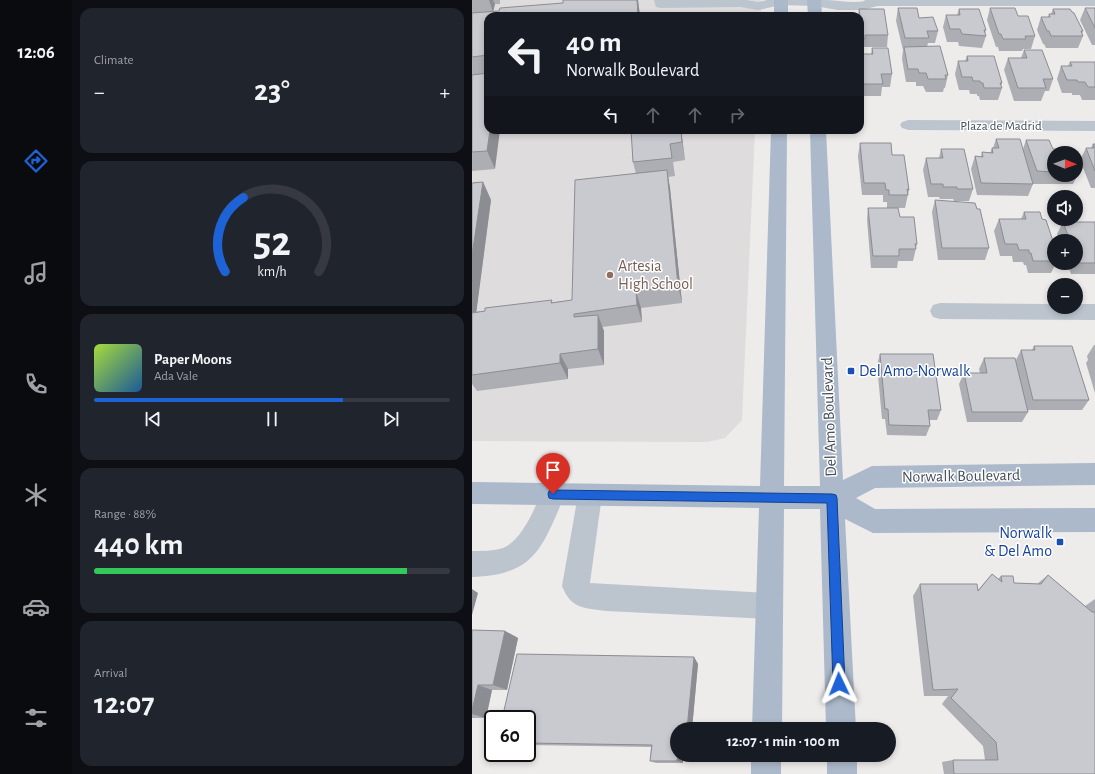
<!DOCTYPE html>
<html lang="en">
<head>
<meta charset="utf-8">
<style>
  body { margin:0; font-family:"Alegreya Sans",sans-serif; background:#20242c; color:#f1f3f6; height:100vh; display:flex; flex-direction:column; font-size:15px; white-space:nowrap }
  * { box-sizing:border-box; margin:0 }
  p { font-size:13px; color:#9ea1a6 }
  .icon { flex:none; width:22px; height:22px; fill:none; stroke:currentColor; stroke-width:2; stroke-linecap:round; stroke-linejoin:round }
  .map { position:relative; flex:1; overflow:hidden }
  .drawer { display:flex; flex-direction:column; gap:8px; padding:8px; background:#0d0f14; width:400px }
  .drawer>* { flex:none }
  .guide { position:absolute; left:12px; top:12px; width:380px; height:122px; border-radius:12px; box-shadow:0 2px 6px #0003; background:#171b24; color:#f1f3f6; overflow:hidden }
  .needle { width:26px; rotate:91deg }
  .fabs { position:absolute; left:575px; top:146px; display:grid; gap:8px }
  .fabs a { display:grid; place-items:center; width:36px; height:36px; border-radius:50%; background:#171b24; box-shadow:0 2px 6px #0003; font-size:20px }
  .speed { position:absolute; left:12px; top:710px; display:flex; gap:8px; font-size:20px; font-weight:700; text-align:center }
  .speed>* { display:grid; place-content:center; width:52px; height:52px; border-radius:50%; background:#171b24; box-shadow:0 2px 6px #0003; line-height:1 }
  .speed .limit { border:2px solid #111; border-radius:6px; background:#fff; color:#111 }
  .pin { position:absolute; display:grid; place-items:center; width:34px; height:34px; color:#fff; margin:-41px -17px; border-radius:50% 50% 50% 0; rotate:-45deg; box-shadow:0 0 4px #0007 }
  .pin .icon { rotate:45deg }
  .me { position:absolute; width:44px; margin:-22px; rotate:358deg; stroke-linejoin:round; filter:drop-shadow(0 0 3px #0008) }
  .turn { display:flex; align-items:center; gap:14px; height:84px; padding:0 16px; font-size:18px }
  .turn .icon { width:52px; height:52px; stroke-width:2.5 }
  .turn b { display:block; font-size:28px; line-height:34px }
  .lanes { display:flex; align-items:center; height:38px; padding:0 16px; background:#0003; justify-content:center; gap:20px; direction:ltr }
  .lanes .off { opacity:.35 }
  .big { font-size:30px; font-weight:600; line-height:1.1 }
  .drawer .card { flex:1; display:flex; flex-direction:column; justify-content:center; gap:6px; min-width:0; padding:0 14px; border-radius:12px; background:#20242c }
  .drawer .dial { align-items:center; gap:0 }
  .dial svg { height:104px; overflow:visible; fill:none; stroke:#363941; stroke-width:7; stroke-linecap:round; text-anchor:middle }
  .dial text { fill:#f1f3f6; stroke:none }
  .song { display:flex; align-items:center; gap:12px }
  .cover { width:48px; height:48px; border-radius:6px; background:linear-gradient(135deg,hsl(80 70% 55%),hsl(210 70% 35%)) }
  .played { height:4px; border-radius:2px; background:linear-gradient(90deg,#1d63d7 70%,#363941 70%) }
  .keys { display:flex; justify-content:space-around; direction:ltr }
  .heat { display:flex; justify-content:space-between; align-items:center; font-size:22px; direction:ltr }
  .charge { height:6px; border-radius:3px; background:linear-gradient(90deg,#34c759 88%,#363941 0) }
  .trip { position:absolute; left:198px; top:722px; width:226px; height:40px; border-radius:20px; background:#171b24; box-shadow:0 2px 6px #0003; font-weight:600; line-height:40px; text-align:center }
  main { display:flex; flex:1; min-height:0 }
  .menu { display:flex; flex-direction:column; width:72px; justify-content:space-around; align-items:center; background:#090b0e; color:#9ea1a6 }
  .menu .icon { width:28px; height:28px }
  .menu .selected { color:#1d63d7 }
  .menu b { font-size:18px; color:#f1f3f6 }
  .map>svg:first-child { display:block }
  .education { fill:#dfdcdd }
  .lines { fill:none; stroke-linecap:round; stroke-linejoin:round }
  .minor { fill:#bcc5ce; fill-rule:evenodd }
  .major { fill:#abb9ca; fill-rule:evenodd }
  .wall { fill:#acaeb3 }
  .shaded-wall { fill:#8c8d92 }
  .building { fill:#c8cad0; stroke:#8c8d92 }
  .route { fill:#1d63d7; stroke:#13408c }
  .education-dot { fill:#8d6e63; stroke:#fff; stroke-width:1.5 }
  .transit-dot { fill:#1a4fb4; stroke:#fff; stroke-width:1.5 }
  .labels { text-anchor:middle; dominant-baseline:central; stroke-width:3; stroke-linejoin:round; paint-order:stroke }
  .far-street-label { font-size:13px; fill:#444e58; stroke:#fff }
  .education-label { font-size:16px; fill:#785e54; stroke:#fff; text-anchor:start }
  .transit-label { font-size:16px; fill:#164399; stroke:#fff; text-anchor:start }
  .street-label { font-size:16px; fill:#444e58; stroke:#fff }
</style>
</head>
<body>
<main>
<nav class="menu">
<b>12:06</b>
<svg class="icon selected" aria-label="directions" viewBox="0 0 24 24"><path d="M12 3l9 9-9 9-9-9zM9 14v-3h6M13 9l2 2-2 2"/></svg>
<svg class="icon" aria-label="music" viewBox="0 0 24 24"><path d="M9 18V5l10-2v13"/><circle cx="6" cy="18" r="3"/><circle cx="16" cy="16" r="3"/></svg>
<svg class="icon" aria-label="phone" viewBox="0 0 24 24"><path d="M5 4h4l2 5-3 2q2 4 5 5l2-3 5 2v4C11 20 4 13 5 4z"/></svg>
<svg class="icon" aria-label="climate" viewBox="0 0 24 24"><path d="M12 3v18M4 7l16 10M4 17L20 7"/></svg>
<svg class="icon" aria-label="car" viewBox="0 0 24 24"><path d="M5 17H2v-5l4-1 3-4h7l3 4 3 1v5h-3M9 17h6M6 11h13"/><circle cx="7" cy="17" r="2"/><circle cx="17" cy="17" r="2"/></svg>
<svg class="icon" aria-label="filters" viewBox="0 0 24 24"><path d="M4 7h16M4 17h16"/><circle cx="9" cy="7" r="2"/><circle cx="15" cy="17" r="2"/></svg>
</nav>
<section class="drawer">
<div class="card"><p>Climate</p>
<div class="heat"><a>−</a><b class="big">23°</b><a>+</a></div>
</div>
<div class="card dial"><svg viewBox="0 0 100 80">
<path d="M14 69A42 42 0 1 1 86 69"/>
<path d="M14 69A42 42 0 0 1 28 12" stroke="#1d63d7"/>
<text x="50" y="56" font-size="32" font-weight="700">52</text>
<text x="50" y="72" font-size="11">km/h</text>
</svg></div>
<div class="card">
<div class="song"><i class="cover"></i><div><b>Paper Moons</b><p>Ada Vale</p></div></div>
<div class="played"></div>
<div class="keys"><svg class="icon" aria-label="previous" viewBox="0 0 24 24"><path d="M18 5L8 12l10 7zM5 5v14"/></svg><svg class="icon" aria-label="pause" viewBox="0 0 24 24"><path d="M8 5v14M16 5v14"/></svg><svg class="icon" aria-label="next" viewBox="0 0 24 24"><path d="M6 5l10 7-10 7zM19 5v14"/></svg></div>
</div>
<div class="card"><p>Range · 88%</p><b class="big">440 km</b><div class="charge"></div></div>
<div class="card"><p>Arrival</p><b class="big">12:07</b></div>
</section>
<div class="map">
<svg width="623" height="774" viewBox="0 0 623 774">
  <rect width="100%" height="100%" fill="#eeebeb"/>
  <path class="education" d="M0,0H289V16H16V130H283L270,420L253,438L235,442L0,441Z"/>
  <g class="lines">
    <path class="minor" d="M182,0H274L286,2L295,0C314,0 333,0 352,0C366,0 380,4 393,1L392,0H623V6H406L389,10H366L342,6L309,5L286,10L268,7L189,8L184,7Z
      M436,120L623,121V131L436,130L430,128L428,125L430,122Z
      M468,303L582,304V307H604V304H623V320L468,319L461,317L458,311L461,305Z
      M81,484L90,487L93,495C70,547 64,575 0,577V551C10,551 21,551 31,548C51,540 64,505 72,487Z
      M118,484L127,487L130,495L118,583L297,593L307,596L310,606L307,616L297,619L134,611C112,608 99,609 90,586L106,495L109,487Z"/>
    <path class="major" d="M302,0H316V16H302Z
      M335,0H349L350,16H336Z
      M299,130H315L312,486H348L338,130H354L371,480L400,466L623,463V485L403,488L384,498L403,509L623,508V532L401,533L373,519L384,729H354L348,509H312L310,729H280L287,508L0,504V482L288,486Z
      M279,755H309V774H279Z
      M355,755H385V774H355Z"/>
  </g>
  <path class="wall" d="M0,0H28V4H23L21,12L166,0L168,16H16V130L23,169L0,171Z
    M426,8L447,18L466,31L463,43H456L455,47L476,75L473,88H472L471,92H454L451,86H444V82H434L430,59L431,50L424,21Z
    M518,8L546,16L563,36L559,49H551L550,51H527L526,47H524L515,20Z
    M613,8H623V45H620L608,20Z
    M387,9L416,35L415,47H392V51H388V16H386Z
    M487,9L514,30L513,33L514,36L510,48L487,46L486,42H475L471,27L474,15H485Z
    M581,9L600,12L611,31L610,34L611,36L606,48H574L572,44H571L565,30L569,17H576L577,14H579Z
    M400,48L420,74L418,87H410L409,96H388V54H399Z
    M552,50L581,79L577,91H573L569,101H542L532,70L536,58H549Z
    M495,56L530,83L529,86L530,88L526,100H508L507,96H505V94H498L497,90H487L483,74L486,61H493Z
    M598,62H623V100H610L608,95H600V93H590L585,79L589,66H596Z
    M159,130H209L213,160L201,162L203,176L196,177L198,188L210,303L169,308L170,322L130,327L132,331V365L96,369V379L5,391L0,384V183L11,182L19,200L4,312L100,300L164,174L161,162Z
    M524,139L551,149L554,140L582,153V175H604V163L607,172L601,184H561L556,196L505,195L499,169L503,156L509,157L510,152L518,153L520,148H521Z
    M388,143L420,155L437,190L433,208H415V202H411V195H390L386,156Z
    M621,144H623V188H619L608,160L614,148H619Z
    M469,149L501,189L497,201H482L481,199H468L467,197H456L451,170L454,158H467Z
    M463,200L505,209L517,248L513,260H466L460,212Z
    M396,208L428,217L445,244L441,261H426L425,268H399L395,220Z
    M552,212L570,219L582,244V263H584L579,273H556L554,265H552L551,262H541L540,256H528L522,231L527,219H549Z
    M591,222H623V274H599L595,263H604V241H588L585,234Z
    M622,345H623V393L614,363L616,360L615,356Z
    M562,346L617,400L610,410H556V412L550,422H495L487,384L492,373H508L507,369L512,358L544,360L549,350H560Z
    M408,354L469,410L465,420H458V426L454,436L415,435L413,419H410L405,365Z
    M520,574L526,579L529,576L542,583L565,584L576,575L613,606L623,599V774H472L470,762L481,760H513L511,746L470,704L476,696H452L441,596L448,584L506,590Z
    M0,630L33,631L46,638L35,690H20L14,718H0Z
    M222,657L226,664L220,729H205L211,763H184L178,761L179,747L55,745V719Z"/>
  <path class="shaded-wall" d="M17,0H21L23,4L21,12Z
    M165,0H166L168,16H166Z
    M18,130H28L23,169L15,151Z
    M209,130L213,160L210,142Z
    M195,170L198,188L210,303L206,286Z
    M11,182L19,200L2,330L0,327V255Z
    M164,291L169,308L170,322L165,305Z
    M126,315L132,331V365L126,349Z
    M88,354L96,369V379L88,363Z
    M0,589L6,593L0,615Z
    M33,631L46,638L35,690L21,685Z
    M222,657L226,664L220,729H215Z
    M6,685L20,690L14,718L0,714V710Z
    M206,755H211V763L205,761Z"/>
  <path class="building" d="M91,0H165L166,16H16V55L0,57V13L27,11L28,8L91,3Z
    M426,8H445L447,18L461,17L466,31H455L457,38H433Z
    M518,8H543L546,16H556L563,36H553L554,39H531L529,34H527Z
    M613,8H623V28Z
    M387,9H412L416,35H393V39H388V16Z
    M487,9H507L514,30H512L514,36L490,34L488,29H478L474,15H488Z
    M581,9H598L600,12L602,13L611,31H609L611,36H579L577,31H575L569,17H578L577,14H583Z
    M184,15V16H171Z
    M468,46L476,75H473L474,79H456L454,73H447L446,69H436L432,47Z
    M400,48H416L420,74H409L411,84H388V54H401Z
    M552,50H570L581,79H571L574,88H546L536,58H555Z
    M495,56H522L530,83H528L530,88H512L511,83H509L508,81H501L500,77H490L486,61H496Z
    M598,62H623V87H616L613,82H606L605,80H595L589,66H600Z
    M16,73V130H18L15,151L0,152V75Z
    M159,130H209L210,142L198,144L200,158L161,162Z
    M524,139H548L561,184L509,183L503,156L511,157L510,152L521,153L520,148H527Z
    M554,140H577L581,149H599L600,153H582V172L565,171Z
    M388,143H419L420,155H432L437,190L435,189L436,195H417V190H414L413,183H392Z
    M621,144H623V171L614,148H622Z
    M469,149H492L501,189H485V187H471V184H459L454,158H471Z
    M604,163L607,172H604Z
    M195,170L206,286L164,291L165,305L102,314V317L126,315V349L88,354V363L0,375V313L13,311V308L80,300L79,303L100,300L103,180Z
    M11,182L0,255V183Z
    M463,200L503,203L505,209H508L517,248H470Z
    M396,208H426L428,217H442L445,244H443L444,249H427V256H401Z
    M552,212H568L570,219L574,220L582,244V261H561L559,253H557V250H547L545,244H533L527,219H554Z
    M591,222H623V263H605L604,259V241H598Z
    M562,346H600L617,400H561L549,350H563Z
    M408,354H461L469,410H456L458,426L417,425L416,409H413Z
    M512,358H543L556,412H500L492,373H515Z
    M520,574L530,582L529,576H541L542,583L569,584L576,575L620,612H623V774H482L481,760H526L524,742L479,698L486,689L461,690L448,584H505L506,591Z
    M0,630L33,631L21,685H6L0,710Z
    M45,654L222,657L215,729H205V755H206L205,761H178L180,745L55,743V719H30Z"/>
  <path class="route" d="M81,490L360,494L364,495L365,498L373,684L371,689L367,690L363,689L361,684L355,503L81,499L77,498L76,494L77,491Z"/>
  <circle class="education-dot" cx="138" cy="275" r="4"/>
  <g class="transit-dot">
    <rect x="375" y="367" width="8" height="8" rx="2"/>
    <rect x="584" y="538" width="8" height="8" rx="2"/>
  </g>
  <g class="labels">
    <g class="far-street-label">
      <text x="529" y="126">Plaza de Madrid</text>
    </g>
    <g class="education-label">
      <text x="146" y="266">Artesia<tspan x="146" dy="18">High School</tspan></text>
    </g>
    <g class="transit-label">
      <text x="387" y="371">Del Amo-Norwalk</text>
      <text x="580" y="533" text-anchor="end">Norwalk<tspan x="580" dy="18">&amp; Del Amo</tspan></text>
    </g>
    <g class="street-label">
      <text transform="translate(357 417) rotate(-92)">Del Amo Boulevard</text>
      <text transform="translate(489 476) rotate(-1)">Norwalk Boulevard</text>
    </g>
  </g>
</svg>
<div class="fabs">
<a><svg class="needle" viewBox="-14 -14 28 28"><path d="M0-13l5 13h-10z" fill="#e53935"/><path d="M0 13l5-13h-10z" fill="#9ea1a6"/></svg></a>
<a><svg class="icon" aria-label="sound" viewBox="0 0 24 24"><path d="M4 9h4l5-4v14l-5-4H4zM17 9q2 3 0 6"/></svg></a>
<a>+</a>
<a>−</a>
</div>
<div class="speed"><div class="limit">60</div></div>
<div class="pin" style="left:81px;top:494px;background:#d93025"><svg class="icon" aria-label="arrive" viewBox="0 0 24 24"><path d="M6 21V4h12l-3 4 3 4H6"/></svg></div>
<svg class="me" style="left:367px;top:684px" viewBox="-20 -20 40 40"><path d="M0-17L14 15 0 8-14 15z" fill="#1d63d7" stroke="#fff" stroke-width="4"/></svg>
<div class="trip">12:07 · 1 min · 100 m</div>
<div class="guide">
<div class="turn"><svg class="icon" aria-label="left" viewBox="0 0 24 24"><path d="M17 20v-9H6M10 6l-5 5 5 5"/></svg><div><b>40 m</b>Norwalk Boulevard</div></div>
<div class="lanes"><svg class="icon" aria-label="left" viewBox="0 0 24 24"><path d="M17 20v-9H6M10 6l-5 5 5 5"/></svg><svg class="icon off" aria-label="ahead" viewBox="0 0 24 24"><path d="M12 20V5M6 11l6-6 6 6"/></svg><svg class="icon off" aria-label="ahead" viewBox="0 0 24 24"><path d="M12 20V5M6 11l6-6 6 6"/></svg><svg class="icon off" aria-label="right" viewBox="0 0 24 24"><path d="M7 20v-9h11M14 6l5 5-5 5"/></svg></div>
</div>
</div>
</main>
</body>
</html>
